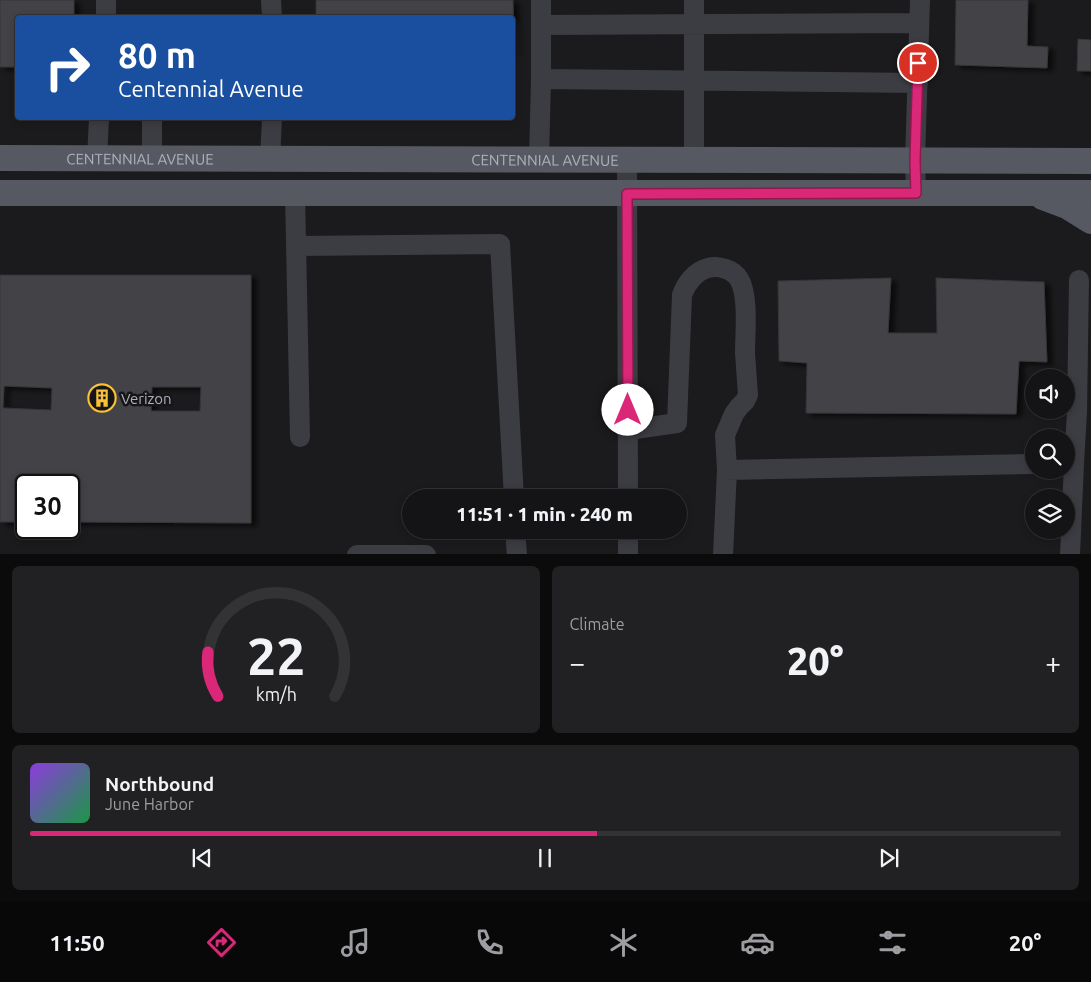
<!DOCTYPE html>
<html lang="en">
<head>
<meta charset="utf-8">
<style>
  body { margin:0; font-family:Ubuntu,sans-serif; background:#212123; color:#f1f3f6; height:100vh; display:flex; flex-direction:column; font-size:19px; white-space:nowrap }
  * { box-sizing:border-box; margin:0 }
  p { font-size:16px; color:#9d9ea1 }
  .icon { flex:none; width:28px; height:28px; fill:none; stroke:currentColor; stroke-width:2; stroke-linecap:round; stroke-linejoin:round }
  .map { position:relative; height:554px; overflow:hidden }
  .side { display:flex; flex-direction:column; gap:12px; padding:12px; background:#0b0b0c; flex:1 }
  .side>* { flex:none }
  .hud { position:absolute; left:15px; top:15px; width:500px; height:105px; border-radius:5px; box-shadow:0 2px 8px #0003,0 0 0 1px #333335; background:#1a4fa0; color:#fff; overflow:hidden }
  .buttons { position:absolute; left:1025px; top:369px; display:grid; gap:10px }
  .buttons a { display:grid; place-items:center; width:50px; height:50px; border-radius:50%; background:#141416; box-shadow:0 2px 8px #0003,0 0 0 1px #333335; font-size:25px }
  .speed { position:absolute; left:15px; top:474px; display:flex; gap:10px; font-size:25px; font-weight:700; text-align:center }
  .speed>* { display:grid; place-content:center; width:65px; height:65px; border-radius:50%; background:#141416; box-shadow:0 2px 8px #0003,0 0 0 1px #333335; line-height:1 }
  .speed .limit { border:2px solid #111; border-radius:8px; background:#fff; color:#111 }
  .pin { position:absolute; display:grid; place-items:center; width:42px; height:42px; color:#fff; margin:-21px; border:2px solid #fff; border-radius:50%; box-shadow:0 1px 5px #0007 }
  .me { position:absolute; width:55px; margin:-28px; rotate:0deg; stroke-linejoin:round; filter:drop-shadow(0 0 4px #0008) }
  .turn { display:flex; align-items:center; gap:18px; height:105px; padding:0 20px; font-size:22px }
  .turn .icon { width:65px; height:65px; stroke-width:2.5 }
  .turn b { display:block; font-size:35px; line-height:42px }
  .big { font-size:38px; font-weight:800; line-height:1.1 }
  .side .widget { flex:1; display:flex; flex-direction:column; justify-content:center; gap:8px; min-width:0; padding:0 18px; border-radius:8px; background:#212123 }
  .side .dial { align-items:center; gap:0 }
  .dial svg { height:130px; overflow:visible; fill:none; stroke:#333335; stroke-width:7; stroke-linecap:round; text-anchor:middle }
  .dial text { fill:#f1f3f6; stroke:none }
  .song { display:flex; align-items:center; gap:15px }
  .cover { width:60px; height:60px; border-radius:8px; background:linear-gradient(135deg,hsl(270 70% 55%),hsl(140 70% 35%)) }
  .played { height:5px; border-radius:2px; background:linear-gradient(90deg,#db2777 55%,#333335 55%) }
  .keys { display:flex; justify-content:space-around; direction:ltr }
  .heat { display:flex; justify-content:space-between; align-items:center; font-size:28px; direction:ltr }
  .side .tiles { flex:1; display:grid; gap:12px; grid-template-columns:1fr 1fr }
  .widget:last-child { grid-column:span 2 }
  .trip { position:absolute; left:402px; top:489px; width:285px; height:50px; border-radius:25px; background:#141416; box-shadow:0 2px 8px #0003,0 0 0 1px #333335; font-weight:800; line-height:50px; text-align:center }
  .menu { display:flex; height:80px; justify-content:space-around; align-items:center; background:#080809; color:#9d9ea1 }
  .menu .icon { width:35px; height:35px }
  .menu .on { color:#db2777 }
  .menu b { font-size:22px; color:#f1f3f6 }
  .map>svg:first-child { display:block }
  .building { fill:#424347; stroke:#353539; fill-rule:evenodd; filter:url(#shadow) }
  .lines { fill:none; stroke-linecap:round; stroke-linejoin:round }
  .minor { stroke:#3c3c43; stroke-width:20 }
  .major { stroke:#575962; stroke-width:26 }
  .route-casing { stroke:#8e194d; stroke-width:12 }
  .route { stroke:#db2777; stroke-width:9 }
  .labels { text-anchor:middle; dominant-baseline:central; stroke-width:5; stroke-linejoin:round; paint-order:stroke }
  .street-label { font-size:15px; fill:#adb1bd; stroke:#161618 }
  .poi-label { font-size:15px; fill:#adb1bd; stroke:#161618; text-anchor:start }
</style>
</head>
<body>
<div class="map">
<svg width="1091" height="555" viewBox="0 0 1091 555">
  <defs>
    <filter id="shadow"><feDropShadow dx="5.5" dy="3" stdDeviation="2.5" flood-color="#0009"/></filter>
  </defs>
  <rect width="100%" height="100%" fill="#1b1b1d"/>
  <path class="building" d="M0,0H74V18H18V67H0Z
    M316,0H513L514,52L512,18H316Z
    M956,0H1028L1027,46L1048,47L1047,68L955,65Z
    M1078,39L1091,40V71H1077Z
    M0,275H251V523L69,522V485H26V522H0ZM4,386L52,388L51,410L3,408ZM152,387H201L200,411H151Z
    M891,278L888,333H937L936,278L1044,282L1047,362L1019,361L1016,414L806,413L807,363L779,361L778,281Z"/>
  <g class="lines">
    <path class="minor" d="M271,0L272,18
      M694,0V161
      M106,18V0
      M541,25L919,23
      M541,79L918,83
      M152,118V159
      M97,158L99,118
      M270,159L272,118
      M539,160L541,79V0
      M627,161L628,498
      M295,193L300,437
      M916,193L915,161L920,0
      M296,246L500,244L514,498
      M628,430L677,423L682,295C686,283 696,271 708,268C719,265 734,270 739,279C749,295 745,334 745,353C746,367 747,381 748,395L745,401L739,407L734,414L725,435L727,470L723,555
      M1066,463H1074L1070,555
      M1074,463L1077,412L1079,280
      M727,470L1034,464
      M515,530L517,555
      M628,530V555
      M357,555H426"/>
    <g class="major">
      <path id="s1" d="M0,158L1091,161"/>
      <path d="M0,193H1091"/>
      <path d="M1043,197L1067,206L1091,221"/>
    </g>
  </g>
  <g class="lines">
    <g class="route-casing">
      <path id="route" d="M628,410L627,194L916,193L915,161L918,63"/>
    </g>
    <use href="#route" class="route"/>
  </g>
  <defs>
    <g id="building-ring" transform="scale(1.4375)"><circle r="9.5" fill="#161618" stroke="#fac036" stroke-width="1.5"/><path d="M-4-6H4V6H1V3H-1V6H-4ZM-2.5-4.3h1.7v1.8h-1.7ZM.8-4.3h1.7v1.8H.8ZM-2.5-1h1.7V.8h-1.7ZM.8-1h1.7V.8H.8Z" fill="#fac036"/></g>
  </defs>
  <g fill-rule="evenodd">
    <use href="#building-ring" x="102" y="398"/>
  </g>
  <g class="labels">
    <g class="street-label">
      <text stroke="none"><textPath href="#s1" startOffset="140">CENTENNIAL AVENUE</textPath></text>
      <text stroke="none"><textPath href="#s1" startOffset="545">CENTENNIAL AVENUE</textPath></text>
    </g>
    <g class="poi-label">
      <text x="121" y="398">Verizon</text>
    </g>
  </g>
</svg>
<div class="buttons">
<a><svg class="icon" aria-label="sound" viewBox="0 0 24 24"><path d="M4 9h4l5-4v14l-5-4H4zM17 9q2 3 0 6"/></svg></a>
<a><svg class="icon" aria-label="search" viewBox="0 0 24 24"><circle cx="10" cy="10" r="6"/><path d="M15 15l6 6"/></svg></a>
<a><svg class="icon" aria-label="layers" viewBox="0 0 24 24"><path d="M12 4l9 5-9 5-9-5zM3 14l9 5 9-5"/></svg></a>
</div>
<div class="speed"><div class="limit">30</div></div>
<div class="pin" style="left:918px;top:63px;background:#d93025"><svg class="icon" aria-label="arrive" viewBox="0 0 24 24"><path d="M6 21V4h12l-3 4 3 4H6"/></svg></div>
<svg class="me" style="left:628px;top:410px" viewBox="-20 -20 40 40"><circle r="19" fill="#fff"/><path d="M0-13L10 11 0 6-10 11z" fill="#db2777"/></svg>
<div class="trip">11:51 · 1 min · 240 m</div>
<div class="hud">
<div class="turn"><svg class="icon" aria-label="right" viewBox="0 0 24 24"><path d="M7 20v-9h11M14 6l5 5-5 5"/></svg><div><b>80 m</b>Centennial Avenue</div></div>
</div>
</div>
<section class="side">
<div class="tiles">
<div class="widget dial"><svg viewBox="0 0 100 80">
<path d="M14 69A42 42 0 1 1 86 69"/>
<path d="M14 69A42 42 0 0 1 8 42" stroke="#db2777"/>
<text x="50" y="56" font-size="32" font-weight="700">22</text>
<text x="50" y="72" font-size="11">km/h</text>
</svg></div>
<div class="widget"><p>Climate</p>
<div class="heat"><a>−</a><b class="big">20°</b><a>+</a></div>
</div>
<div class="widget">
<div class="song"><i class="cover"></i><div><b>Northbound</b><p>June Harbor</p></div></div>
<div class="played"></div>
<div class="keys"><svg class="icon" aria-label="previous" viewBox="0 0 24 24"><path d="M18 5L8 12l10 7zM5 5v14"/></svg><svg class="icon" aria-label="pause" viewBox="0 0 24 24"><path d="M8 5v14M16 5v14"/></svg><svg class="icon" aria-label="next" viewBox="0 0 24 24"><path d="M6 5l10 7-10 7zM19 5v14"/></svg></div>
</div>
</div>
</section>
<nav class="menu">
<b>11:50</b>
<svg class="icon on" aria-label="directions" viewBox="0 0 24 24"><path d="M12 3l9 9-9 9-9-9zM9 14v-3h6M13 9l2 2-2 2"/></svg>
<svg class="icon" aria-label="music" viewBox="0 0 24 24"><path d="M9 18V5l10-2v13"/><circle cx="6" cy="18" r="3"/><circle cx="16" cy="16" r="3"/></svg>
<svg class="icon" aria-label="phone" viewBox="0 0 24 24"><path d="M5 4h4l2 5-3 2q2 4 5 5l2-3 5 2v4C11 20 4 13 5 4z"/></svg>
<svg class="icon" aria-label="climate" viewBox="0 0 24 24"><path d="M12 3v18M4 7l16 10M4 17L20 7"/></svg>
<svg class="icon" aria-label="car" viewBox="0 0 24 24"><path d="M5 17H2v-5l4-1 3-4h7l3 4 3 1v5h-3M9 17h6M6 11h13"/><circle cx="7" cy="17" r="2"/><circle cx="17" cy="17" r="2"/></svg>
<svg class="icon" aria-label="filters" viewBox="0 0 24 24"><path d="M4 7h16M4 17h16"/><circle cx="9" cy="7" r="2"/><circle cx="15" cy="17" r="2"/></svg>
<b>20°</b>
</nav>
</body>
</html>
